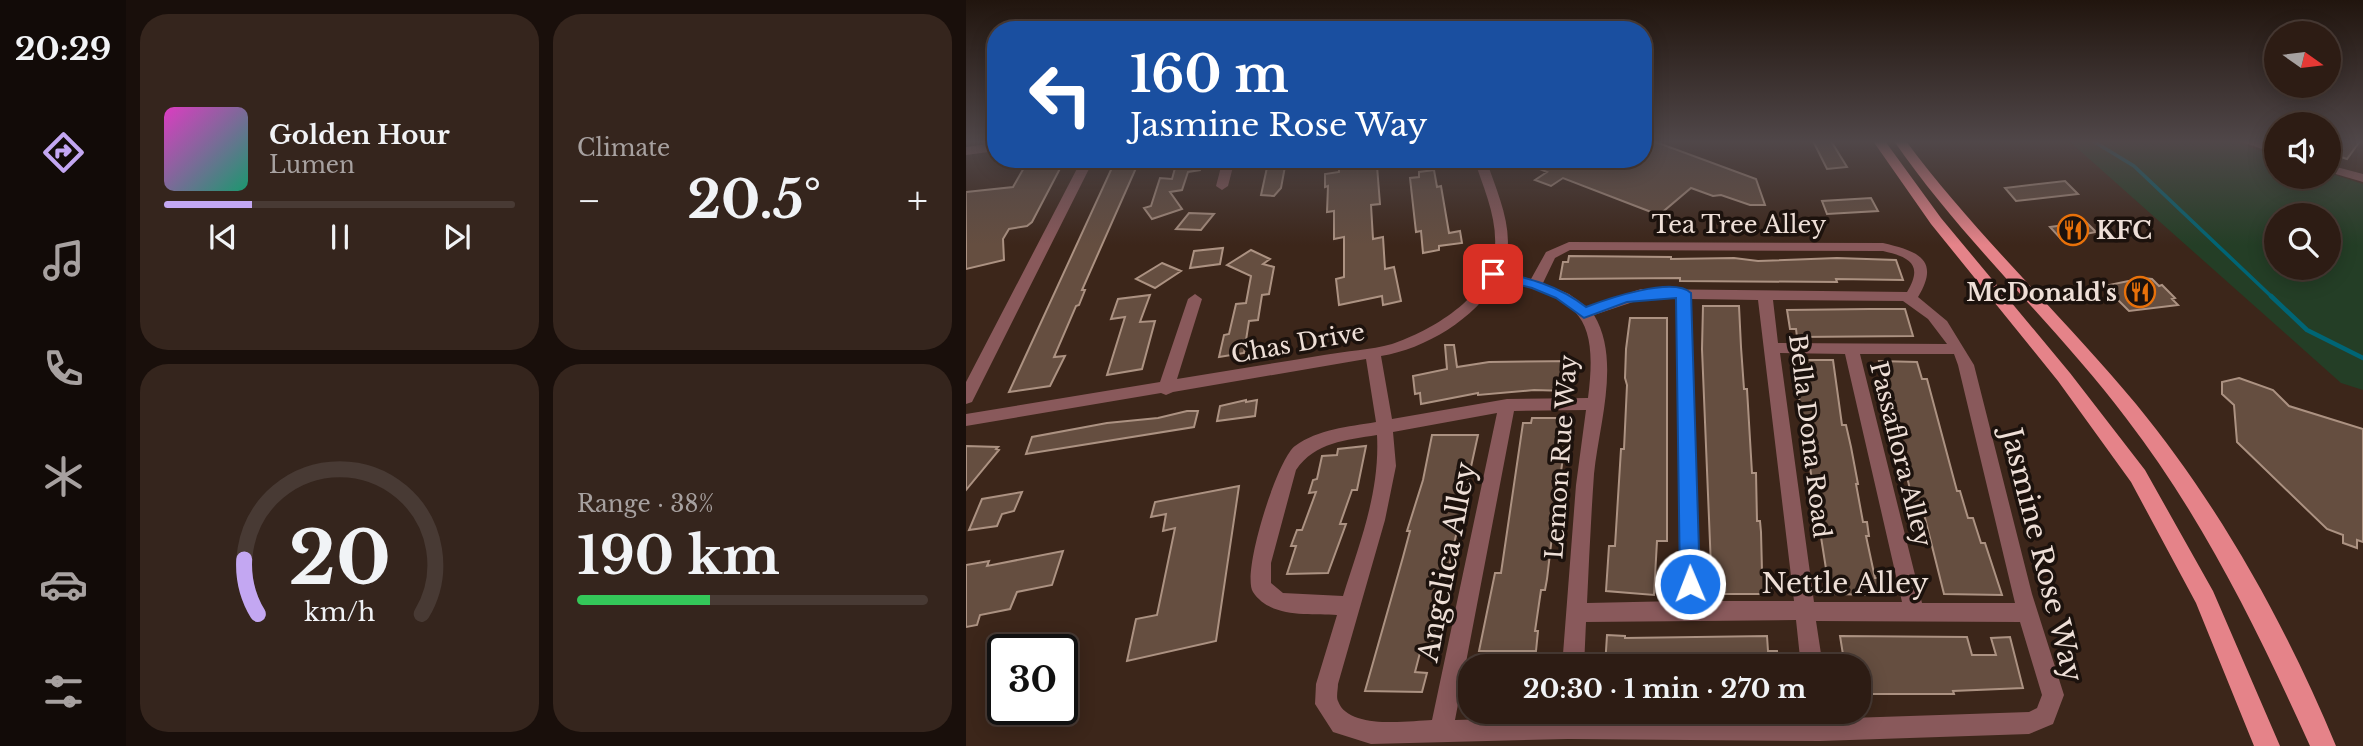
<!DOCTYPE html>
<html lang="en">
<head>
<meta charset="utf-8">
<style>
  body { margin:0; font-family:"Libre Baskerville",serif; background:#35251d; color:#f1f3f6; height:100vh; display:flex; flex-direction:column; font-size:26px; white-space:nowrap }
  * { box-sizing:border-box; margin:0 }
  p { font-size:23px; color:#a7a1a0 }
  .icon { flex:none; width:38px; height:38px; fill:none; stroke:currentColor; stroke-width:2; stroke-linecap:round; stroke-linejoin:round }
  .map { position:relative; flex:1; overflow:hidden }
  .side { display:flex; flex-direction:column; gap:14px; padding:14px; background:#190f0b; width:840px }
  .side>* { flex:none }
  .top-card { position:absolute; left:21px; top:21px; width:665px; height:147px; border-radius:28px; box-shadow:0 4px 18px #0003,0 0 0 2px #483a34; background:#1a4fa0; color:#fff; overflow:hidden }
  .needle { width:46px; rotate:104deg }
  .tools { position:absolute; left:1298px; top:21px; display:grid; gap:14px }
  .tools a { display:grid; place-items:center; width:77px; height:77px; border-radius:50%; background:#2d1c14; box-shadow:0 4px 18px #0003,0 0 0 2px #483a34; font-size:35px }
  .speed { position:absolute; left:21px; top:634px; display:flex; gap:14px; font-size:35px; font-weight:700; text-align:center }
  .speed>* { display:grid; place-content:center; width:91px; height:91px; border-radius:50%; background:#2d1c14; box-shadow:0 4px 18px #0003,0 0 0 2px #483a34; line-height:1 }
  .speed .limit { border:4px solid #111; border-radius:10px; background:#fff; color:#111 }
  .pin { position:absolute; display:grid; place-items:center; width:60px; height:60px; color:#fff; margin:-30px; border-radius:14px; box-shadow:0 4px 10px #0006 }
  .me { position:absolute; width:77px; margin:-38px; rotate:359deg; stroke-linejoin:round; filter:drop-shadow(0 0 5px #0008) }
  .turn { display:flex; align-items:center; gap:24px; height:147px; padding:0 28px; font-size:32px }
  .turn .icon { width:91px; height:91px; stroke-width:2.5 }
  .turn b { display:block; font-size:49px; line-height:60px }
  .big { font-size:52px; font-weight:700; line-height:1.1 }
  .side .card { flex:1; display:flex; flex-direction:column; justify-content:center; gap:10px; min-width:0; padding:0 24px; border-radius:28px; background:#35251d }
  .side .dial { align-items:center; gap:0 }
  .dial svg { height:182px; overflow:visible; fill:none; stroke:#483a34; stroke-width:7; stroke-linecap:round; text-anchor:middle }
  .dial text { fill:#f1f3f6; stroke:none }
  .song { display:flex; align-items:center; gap:21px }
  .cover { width:84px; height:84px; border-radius:10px; background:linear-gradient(135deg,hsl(310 70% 55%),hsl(160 70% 35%)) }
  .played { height:7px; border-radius:4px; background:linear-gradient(90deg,#c3a7f2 25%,#483a34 25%) }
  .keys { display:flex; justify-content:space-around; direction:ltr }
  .heat { display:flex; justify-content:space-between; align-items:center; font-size:38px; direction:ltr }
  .charge { height:10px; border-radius:5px; background:linear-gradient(90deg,#34c759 38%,#483a34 0) }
  .side .tiles { flex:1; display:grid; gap:14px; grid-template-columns:repeat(2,1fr) }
  .trip { position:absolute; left:492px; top:654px; width:413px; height:70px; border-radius:28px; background:#2d1c14; box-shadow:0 4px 18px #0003,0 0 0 2px #483a34; font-weight:700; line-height:70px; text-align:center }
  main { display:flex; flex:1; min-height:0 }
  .menu { display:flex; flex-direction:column; width:126px; justify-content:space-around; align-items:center; background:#120b08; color:#a7a1a0 }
  .menu .icon { width:49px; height:49px }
  .menu .active { color:#c3a7f2 }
  .menu b { font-size:32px; color:#f1f3f6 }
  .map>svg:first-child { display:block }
  .green { fill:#243e26; fill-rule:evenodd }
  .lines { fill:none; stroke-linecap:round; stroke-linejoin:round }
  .stream-far1 { stroke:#006575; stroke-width:3.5 }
  .stream { stroke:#006575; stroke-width:4.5 }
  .building { fill:#654e40; stroke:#ac9282; stroke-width:2 }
  .minor { fill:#89595b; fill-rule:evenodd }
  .tertiary { fill:#89595b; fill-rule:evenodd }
  .primary { fill:#e58389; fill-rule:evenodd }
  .route { fill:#1a73e8; stroke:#114b97; stroke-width:2 }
  .labels { text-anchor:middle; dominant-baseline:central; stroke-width:7; stroke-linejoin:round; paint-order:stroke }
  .street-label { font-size:24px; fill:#eedfd7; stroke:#1c120d }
  .poi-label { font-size:24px; font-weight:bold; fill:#eedfd7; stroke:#1c120d; text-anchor:start }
  .near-street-label { font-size:28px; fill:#eedfd7; stroke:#1c120d }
</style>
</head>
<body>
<main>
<nav class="menu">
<b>20:29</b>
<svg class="icon active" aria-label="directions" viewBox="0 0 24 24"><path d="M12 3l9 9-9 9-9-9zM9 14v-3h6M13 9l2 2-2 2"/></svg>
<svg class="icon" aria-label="music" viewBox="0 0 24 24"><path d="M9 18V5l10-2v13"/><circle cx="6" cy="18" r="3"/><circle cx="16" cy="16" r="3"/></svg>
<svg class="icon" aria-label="phone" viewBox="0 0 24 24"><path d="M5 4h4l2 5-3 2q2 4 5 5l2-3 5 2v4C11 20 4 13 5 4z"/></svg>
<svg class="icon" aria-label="climate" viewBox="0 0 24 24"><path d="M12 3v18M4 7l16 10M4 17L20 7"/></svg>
<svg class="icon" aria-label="car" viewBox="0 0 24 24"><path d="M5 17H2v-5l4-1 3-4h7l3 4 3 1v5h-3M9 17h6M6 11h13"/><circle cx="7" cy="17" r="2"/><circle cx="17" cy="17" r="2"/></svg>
<svg class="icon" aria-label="filters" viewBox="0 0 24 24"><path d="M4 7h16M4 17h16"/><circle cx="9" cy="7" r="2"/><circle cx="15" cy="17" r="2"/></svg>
</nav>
<section class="side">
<div class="tiles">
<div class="card">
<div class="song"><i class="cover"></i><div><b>Golden Hour</b><p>Lumen</p></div></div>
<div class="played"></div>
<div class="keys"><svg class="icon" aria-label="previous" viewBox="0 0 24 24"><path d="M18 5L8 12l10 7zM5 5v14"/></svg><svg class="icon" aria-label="pause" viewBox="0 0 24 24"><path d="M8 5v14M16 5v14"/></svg><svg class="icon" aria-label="next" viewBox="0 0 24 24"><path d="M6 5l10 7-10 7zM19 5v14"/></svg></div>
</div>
<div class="card"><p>Climate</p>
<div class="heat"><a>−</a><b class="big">20.5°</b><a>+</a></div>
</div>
<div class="card dial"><svg viewBox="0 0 100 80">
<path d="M14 69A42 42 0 1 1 86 69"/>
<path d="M14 69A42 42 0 0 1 8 45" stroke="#c3a7f2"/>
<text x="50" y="56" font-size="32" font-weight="700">20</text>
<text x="50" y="72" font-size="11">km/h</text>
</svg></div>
<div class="card"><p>Range · 38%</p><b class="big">190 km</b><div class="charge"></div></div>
</div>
</section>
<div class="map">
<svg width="1397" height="746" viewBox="0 0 1397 746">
  <rect width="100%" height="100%" fill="#3c261a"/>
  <path class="green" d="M1103,141H1266L1311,156V177H1363V173L1397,184V390L1375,383ZM1311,215H1363V268H1311Z"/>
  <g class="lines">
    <path class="stream-far1" d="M1127,141L1168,166L1307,298"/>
    <path class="stream" d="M1305,296L1341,330L1397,358"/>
  </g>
  <path class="building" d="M677,141H687L790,179L799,205H784L755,195L747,196L725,188L693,215L597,178L585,186L569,180L581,172L552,160L677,159Z
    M847,141H865L881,167L861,169Z
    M1363,141H1394L1381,159L1363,153Z
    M63,159H99L66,222L61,226L43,229L37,239L38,260L0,269V192L47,187Z
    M150,159H174L116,290H119L113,305L110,306L88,357L99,356L84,386L43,392Z
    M237,159L234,170L222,172L216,190L204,192L216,209L186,219L178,208L185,206L194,178L206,179L211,161Z
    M373,159H407V167L411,166L414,204L405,205L407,239L417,237L419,269L428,267L435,301L417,305L416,296L373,305L370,279L378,277V237L368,239V211L361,212L362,186L359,187V174L373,172Z
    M320,161L315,188L308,196L295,195L302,163Z
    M468,170L471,187L475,186L483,233L494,231L496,243L473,246V250L457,253L455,231L450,232L444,178L453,177V172Z
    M1099,181L1112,194L1050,201L1039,188Z
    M905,198L912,211L861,214L856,201Z
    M223,213L248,214L235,230L210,229Z
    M1120,222L1130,232L1095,239L1084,227Z
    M257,248L254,264L224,268L228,251Z
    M285,250L304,259L297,264L308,267L303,294L296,295L292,320L283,321L278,353L253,357L258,335L263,334L270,304L280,303L285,276L261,265Z
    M603,256L705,257V259L768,258L792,261L871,258L930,260L937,280L870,279L871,282L714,281V278L594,279L597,262H602Z
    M196,263L215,271L189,288L170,279Z
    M1177,278L1186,279L1193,286L1196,285L1209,298L1206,299L1212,305L1163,311L1138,286Z
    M184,295L174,322L189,321L176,369L141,375L159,317L145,319L152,299Z
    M737,306H773L775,347L778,389H781L786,473H790L791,521H794L795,532L796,571L801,572L806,594H750L749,567H745L736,349Z
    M903,309H939L947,336L831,337L830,329H824L821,310Z
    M664,318H701V541H691L688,595L640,591L643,546H649L655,449H658L661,385L659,378L660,349Z
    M479,345H488L491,367L523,362L612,361L609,383H603L602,391L568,390L512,395V393L455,404L454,393L449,394L447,376L481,369Z
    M827,360H867L876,425H880L885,447L892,484H890L897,522H901L903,536H900L909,578H916L920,595L864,594Z
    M913,361L951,362L956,379H961L991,491H994L1002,518H1007L1015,543H1019L1036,595L978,594L957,510H949Z
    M1273,378L1307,390L1323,406L1397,429V542L1391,540V548L1377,543V535L1361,529L1271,442L1268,405L1256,394V382Z
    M280,400V402L291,400L289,416L251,421L254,406Z
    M221,411H232L228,427L60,454L66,437L141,423L192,418Z
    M566,418H603L594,478L590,528H587L581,579L579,590H575L569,631H572L570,651H513L529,573H535L557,423H565Z
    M466,435H512L465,649H455L449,672L461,673L456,692L399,691L437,557L444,531H441L457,480Z
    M0,446L32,447L30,449L33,450L0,490Z
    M400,446L391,490H386L374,524H380L362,573L321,574L330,546H325L331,530H336L350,492L343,493L347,480L351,479L356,456L371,455L372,449Z
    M273,486L250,641L161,661L170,619L191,615L209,528L197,531L200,514L185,517L189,502Z
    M56,492L48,511L36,514L31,526L3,530L16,499Z
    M97,551L86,585L51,592L44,609L14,615L11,625L0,627V565L23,561L21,566Z
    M641,635L659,636V638L801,636L802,651H811L812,667H639Z
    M874,636L1001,637L1006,655H1030L1025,638L1044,637L1057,688L987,691L988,694H892V667H879Z"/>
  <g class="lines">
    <path class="minor" d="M1273,141H1291L1311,147V154Z
      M116,159H128L8,398L6,402L0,404V382Z
      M257,159H269L262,186L256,190L250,186Z
      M508,159H520C532,196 552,234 536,272L565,279L580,252L603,242L917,243C951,251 975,259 952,297L981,321L1008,365L1066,594L1098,695L1087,724L1063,734L854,741L602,739L405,744L367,732L349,704L350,684L371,615C344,613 305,619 287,592C275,574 311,459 329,446C352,429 382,427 410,422L400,359L207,392L200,395L195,393L0,426V414L194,382L222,299L229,294L236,299L211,379C260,371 309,363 358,355C380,351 405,350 426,344C468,330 527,294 529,247C531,216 517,187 508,159ZM604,250L917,251C943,257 958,264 941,292L675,289L621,307L603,294L577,283L589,258ZM532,279C611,299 633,312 622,398L541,399L426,419L415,356C459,349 509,319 532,279ZM676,299H710L714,601L621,603C623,560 625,517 628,474C633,424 655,360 628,315ZM724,299L792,300L828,601H734ZM807,300L937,301L962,319L981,344L812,343ZM814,353L879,354L936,602H848ZM894,354H988L992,365L1049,603H956ZM620,410L610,485L596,667H618L620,622L830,620L835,667H857L850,621L1054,622L1076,695L1071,708L1063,712L854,719L602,717L489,720L548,411ZM531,413L466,720C442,721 382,730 372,701C370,697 372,689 372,684L419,520L430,466L427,432ZM411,435C414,492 394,542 377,596L317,593L305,583V563L330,470C349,442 380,440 411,435Z
      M1363,165L1397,174V182L1363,172Z"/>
    <path class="tertiary" d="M30,143V151L0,155V147Z"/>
    <path class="primary" d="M907,141H919L975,218L1104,373L1179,470L1247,591L1314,746H1288L1230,603L1165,482L1092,381L965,224Z
      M928,141H940C1009,234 1096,315 1170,404C1253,505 1320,625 1370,746H1344C1292,631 1237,518 1160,418C1087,322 996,240 928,141Z"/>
  </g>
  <linearGradient id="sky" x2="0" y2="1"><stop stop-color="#21150e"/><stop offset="0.58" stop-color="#504749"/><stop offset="1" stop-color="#504749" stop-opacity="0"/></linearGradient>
  <rect width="1397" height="245" fill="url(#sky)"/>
  <path class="route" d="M527,270C562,278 592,285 620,307C641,299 707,276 725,293L734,584L731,590L724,593L717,590L714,584L710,298L661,302L618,318L590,298L566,288L523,277V271Z"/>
  <defs>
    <g id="restaurant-ring" transform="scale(1.575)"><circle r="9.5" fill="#1c120d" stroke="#e8710a" stroke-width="1.5"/><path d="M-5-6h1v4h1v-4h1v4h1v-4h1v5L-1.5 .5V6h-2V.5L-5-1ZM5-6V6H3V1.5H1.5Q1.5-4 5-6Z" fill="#e8710a"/></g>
  </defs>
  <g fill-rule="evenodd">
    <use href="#restaurant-ring" x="1107" y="230"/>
    <use href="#restaurant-ring" x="1174" y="292"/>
  </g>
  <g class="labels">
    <g class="street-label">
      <text x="773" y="224">Tea Tree Alley</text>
      <text transform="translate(332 343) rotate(-10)">Chas Drive</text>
      <text transform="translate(844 436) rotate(83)">Bella Dona Road</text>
      <text transform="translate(935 454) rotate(76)">Passaflora Alley</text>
      <text transform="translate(595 457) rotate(-86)">Lemon Rue Way</text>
    </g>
    <g class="poi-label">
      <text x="1130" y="230">KFC</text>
      <text x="1151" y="292" text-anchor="end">McDonald's</text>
    </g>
    <g class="near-street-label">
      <text transform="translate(1076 555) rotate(76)">Jasmine Rose Way</text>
      <text transform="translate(481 562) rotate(-79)">Angelica Alley</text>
      <text x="879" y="583">Nettle Alley</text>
    </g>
  </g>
</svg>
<div class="tools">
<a><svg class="needle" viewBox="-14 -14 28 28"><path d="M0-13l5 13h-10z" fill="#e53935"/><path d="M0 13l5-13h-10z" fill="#a7a1a0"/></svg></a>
<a><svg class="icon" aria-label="sound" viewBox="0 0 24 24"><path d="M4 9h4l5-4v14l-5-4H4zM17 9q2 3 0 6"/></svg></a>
<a><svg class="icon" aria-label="search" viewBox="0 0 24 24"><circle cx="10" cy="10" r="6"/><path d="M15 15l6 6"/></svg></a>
</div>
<div class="speed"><div class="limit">30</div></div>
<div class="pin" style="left:527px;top:274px;background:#d93025"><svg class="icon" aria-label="arrive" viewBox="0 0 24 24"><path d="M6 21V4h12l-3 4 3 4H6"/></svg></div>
<svg class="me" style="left:724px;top:584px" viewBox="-20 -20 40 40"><circle r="17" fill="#1a73e8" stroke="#fff" stroke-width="3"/><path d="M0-11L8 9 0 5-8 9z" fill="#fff"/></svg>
<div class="trip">20:30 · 1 min · 270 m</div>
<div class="top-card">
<div class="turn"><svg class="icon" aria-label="left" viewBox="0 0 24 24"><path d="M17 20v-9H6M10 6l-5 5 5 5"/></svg><div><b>160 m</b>Jasmine Rose Way</div></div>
</div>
</div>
</main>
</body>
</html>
